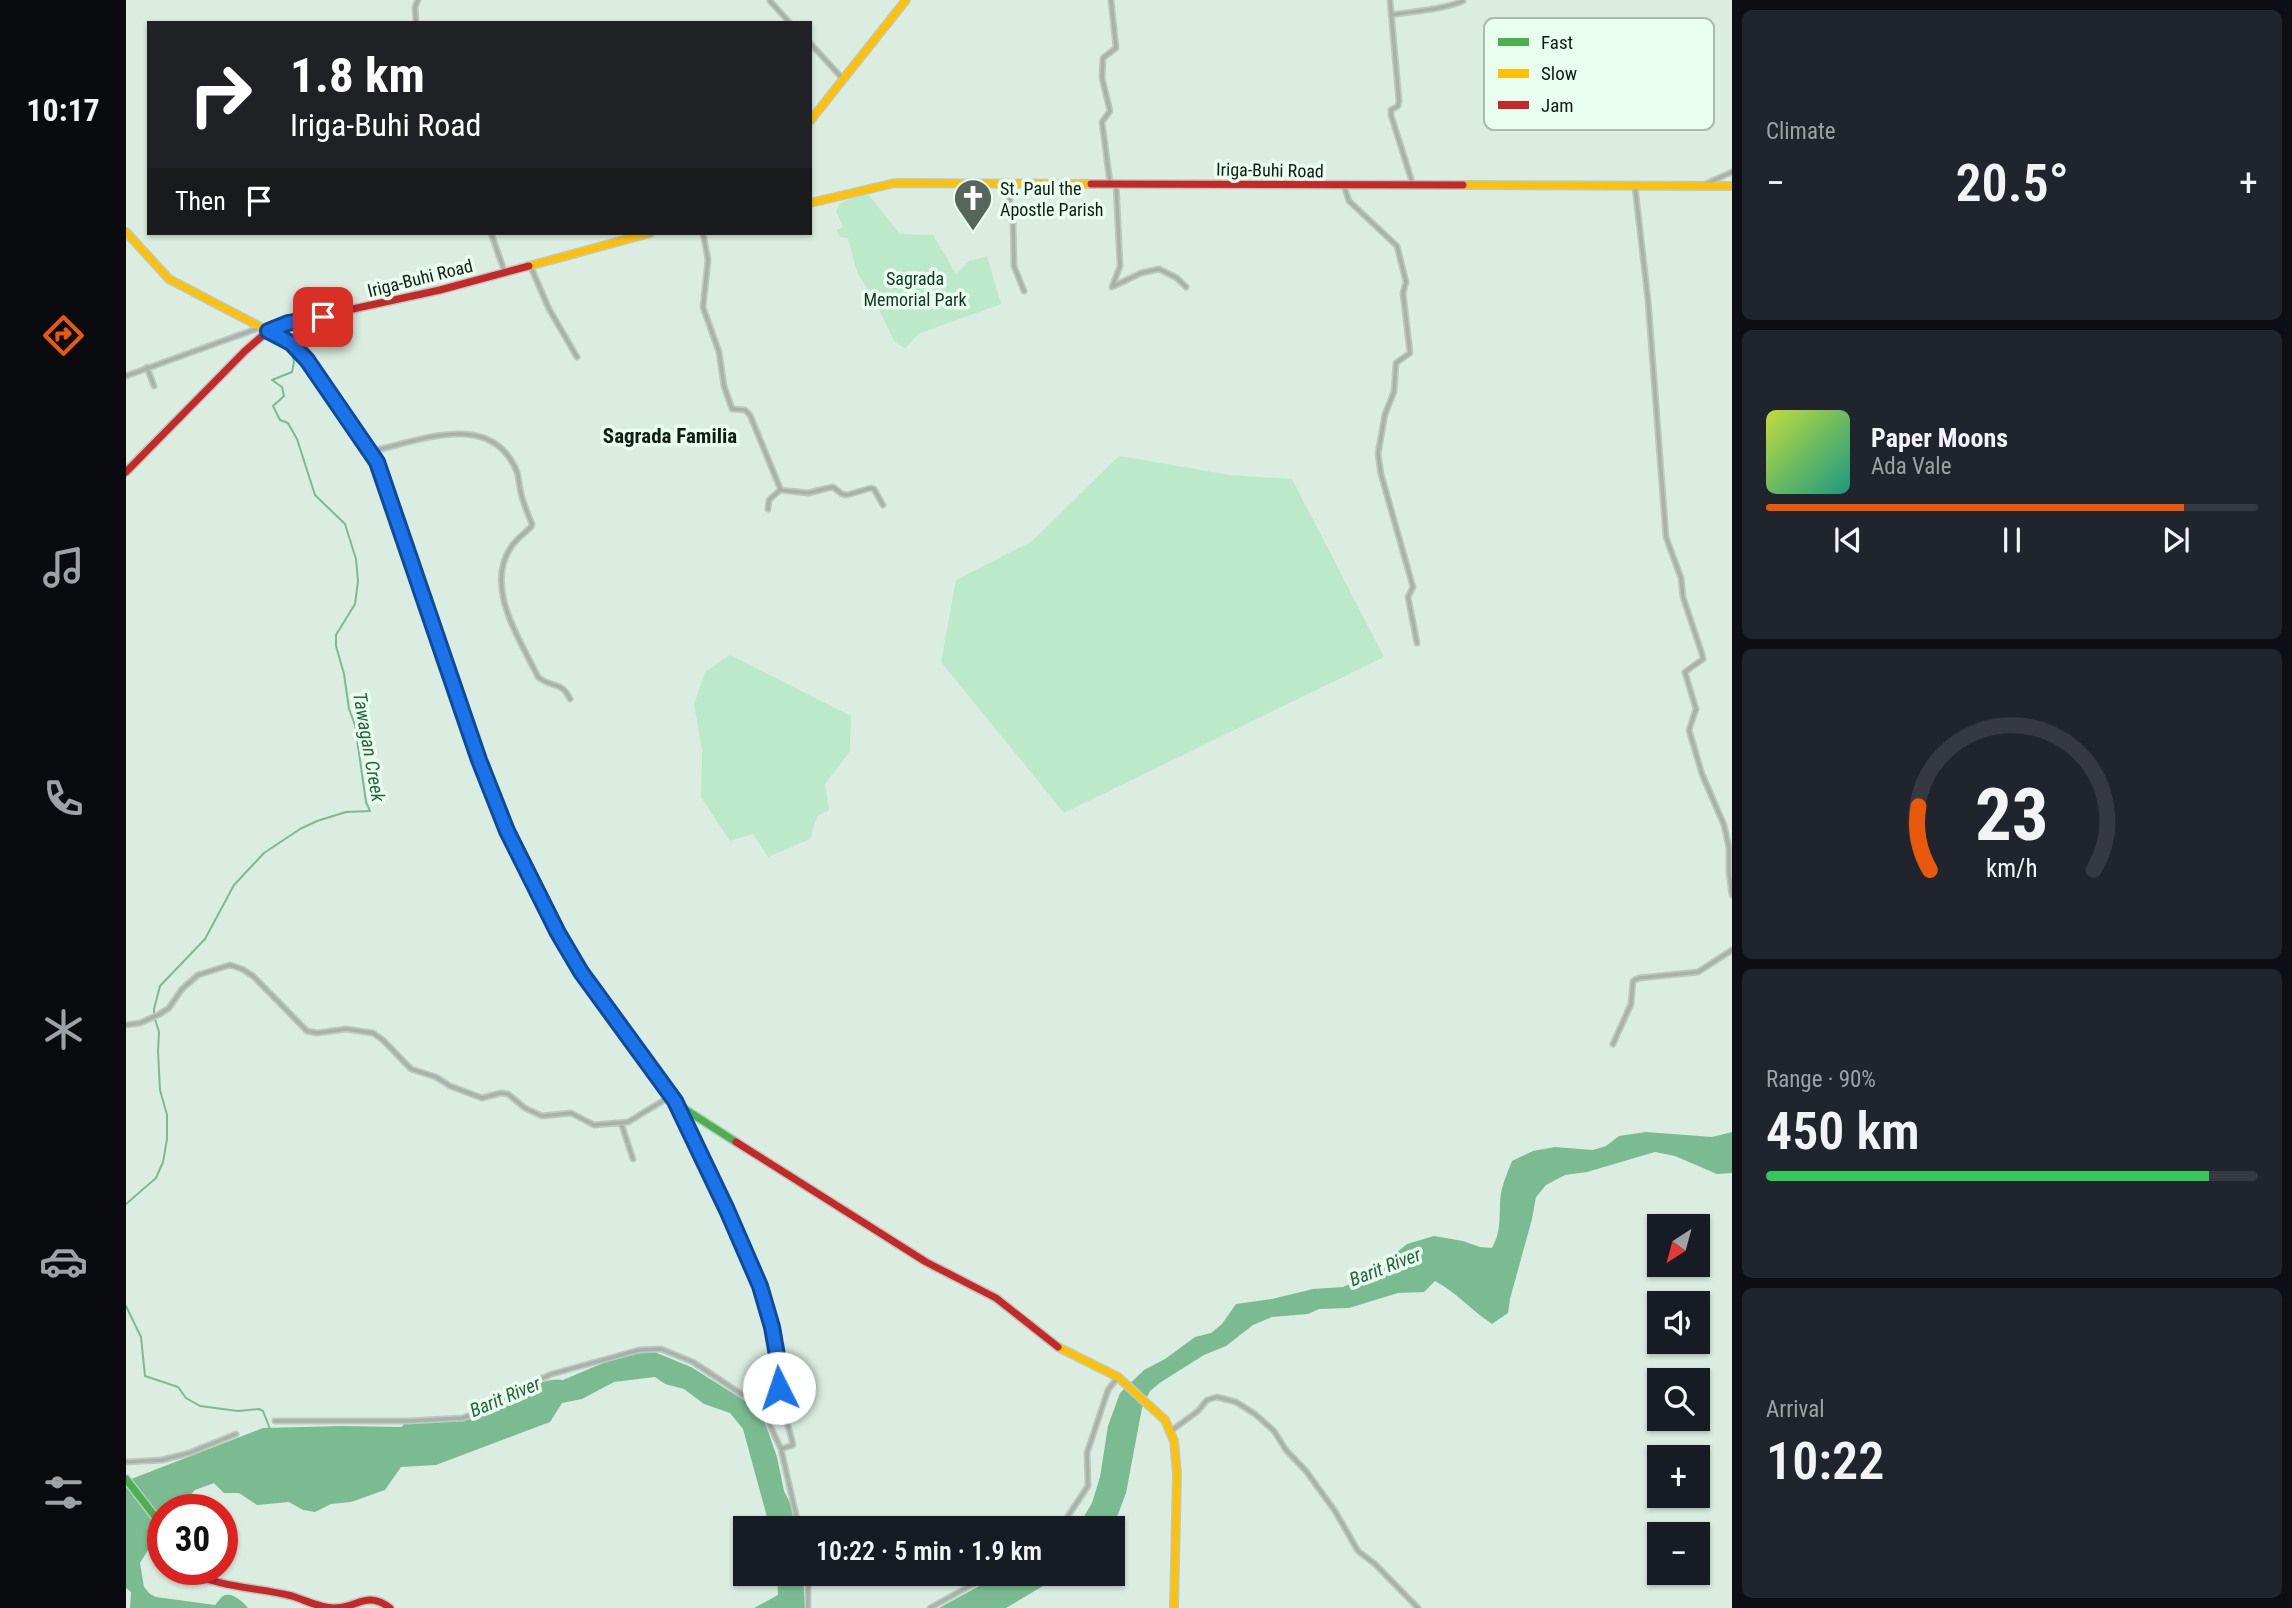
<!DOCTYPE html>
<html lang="en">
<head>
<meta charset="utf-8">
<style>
  body { margin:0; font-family:"Roboto Condensed",sans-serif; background:#20242c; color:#f1f3f6; height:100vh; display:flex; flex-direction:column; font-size:26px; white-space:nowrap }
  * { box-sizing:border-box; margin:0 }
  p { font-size:23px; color:#9ea1a6 }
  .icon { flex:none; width:38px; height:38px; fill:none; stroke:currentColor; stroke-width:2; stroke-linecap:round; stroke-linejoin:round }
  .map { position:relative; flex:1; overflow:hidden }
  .side { display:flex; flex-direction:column; gap:10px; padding:10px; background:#0d0f14; width:560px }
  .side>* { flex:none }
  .guide { position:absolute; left:21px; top:21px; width:665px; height:214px; border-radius:0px; box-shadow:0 2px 5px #0004; background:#202124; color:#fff; overflow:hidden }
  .needle { width:46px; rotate:216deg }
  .fabs { position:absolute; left:1521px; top:1214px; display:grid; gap:14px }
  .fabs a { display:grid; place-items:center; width:63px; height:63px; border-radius:0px; background:#171b24; box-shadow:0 2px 5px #0004; font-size:35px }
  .speed { position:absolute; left:21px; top:1494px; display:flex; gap:14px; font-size:35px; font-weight:700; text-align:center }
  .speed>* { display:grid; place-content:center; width:91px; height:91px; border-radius:50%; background:#171b24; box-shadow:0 2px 5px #0004; line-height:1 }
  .speed .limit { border:10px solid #d22; background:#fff; color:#111 }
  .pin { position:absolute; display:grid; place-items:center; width:60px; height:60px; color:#fff; margin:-30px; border-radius:14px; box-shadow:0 4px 10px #0006 }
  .me { position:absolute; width:77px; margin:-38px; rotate:356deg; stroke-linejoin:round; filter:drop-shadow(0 0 5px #0008) }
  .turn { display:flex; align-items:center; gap:24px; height:147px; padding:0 28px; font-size:32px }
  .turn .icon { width:91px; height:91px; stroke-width:2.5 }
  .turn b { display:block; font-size:49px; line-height:60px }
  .then { display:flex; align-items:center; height:66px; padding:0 28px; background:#0003; gap:14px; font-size:26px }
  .big { font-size:52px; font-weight:600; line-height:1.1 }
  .side .tile { flex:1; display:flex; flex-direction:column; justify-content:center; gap:10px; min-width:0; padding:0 24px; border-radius:10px; background:#20242c }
  .side .dial { align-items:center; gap:0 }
  .dial svg { height:182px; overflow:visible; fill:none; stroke:#363941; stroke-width:7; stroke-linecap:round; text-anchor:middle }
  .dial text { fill:#f1f3f6; stroke:none }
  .song { display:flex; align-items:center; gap:21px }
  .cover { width:84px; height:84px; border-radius:10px; background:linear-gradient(135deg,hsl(70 70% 55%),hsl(170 70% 35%)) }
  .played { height:7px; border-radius:4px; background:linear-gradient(90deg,#ea580c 85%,#363941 85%) }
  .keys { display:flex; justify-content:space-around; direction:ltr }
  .heat { display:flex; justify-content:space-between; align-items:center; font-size:38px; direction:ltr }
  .charge { height:10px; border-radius:5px; background:linear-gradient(90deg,#34c759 90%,#363941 0) }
  .trip { position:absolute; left:607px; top:1516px; width:392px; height:70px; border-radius:0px; background:#171b24; box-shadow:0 2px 5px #0004; font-weight:600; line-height:70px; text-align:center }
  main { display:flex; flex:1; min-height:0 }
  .dock { display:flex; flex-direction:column; width:126px; justify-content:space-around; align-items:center; background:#090b0e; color:#9ea1a6 }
  .dock .icon { width:49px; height:49px }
  .dock .current { color:#ea580c }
  .dock b { font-size:32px; color:#f1f3f6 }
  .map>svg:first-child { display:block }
  .green { fill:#bde9cb }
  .water { fill:#7abb92 }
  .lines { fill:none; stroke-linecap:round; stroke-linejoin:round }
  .stream { stroke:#7abb92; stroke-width:2 }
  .street-casing { stroke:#bbcac0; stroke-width:7 }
  .fast-casing { stroke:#bbcac0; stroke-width:10 }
  .slow-casing { stroke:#bbcac0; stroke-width:10 }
  .jam-casing { stroke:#bbcac0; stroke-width:10 }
  .street { stroke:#a8b1aa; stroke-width:3.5 }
  .fast { stroke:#4caf50; stroke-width:7 }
  .slow { stroke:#ffc107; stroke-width:7 }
  .jam { stroke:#c62828; stroke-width:7 }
  .route-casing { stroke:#114b97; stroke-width:18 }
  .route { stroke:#1a73e8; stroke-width:12 }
  .labels { text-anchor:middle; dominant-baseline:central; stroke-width:7; stroke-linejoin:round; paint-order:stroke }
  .street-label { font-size:18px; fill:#101d15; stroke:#eafeef }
  .poi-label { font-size:18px; fill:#101d15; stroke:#eafeef; text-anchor:start }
  .park-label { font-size:18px; fill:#113520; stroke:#eafeef }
  .water-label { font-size:19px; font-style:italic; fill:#286440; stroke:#eafeef }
  .quarter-label { font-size:21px; font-weight:bold; fill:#101d15; stroke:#eafeef }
  .key { fill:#eafeef; stroke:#a9baae; stroke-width:2 }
  .key-label { font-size:19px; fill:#101d15 }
</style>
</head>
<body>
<main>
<nav class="dock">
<b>10:17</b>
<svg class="icon current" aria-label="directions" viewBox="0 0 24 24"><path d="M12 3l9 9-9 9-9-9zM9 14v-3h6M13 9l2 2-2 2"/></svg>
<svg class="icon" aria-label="music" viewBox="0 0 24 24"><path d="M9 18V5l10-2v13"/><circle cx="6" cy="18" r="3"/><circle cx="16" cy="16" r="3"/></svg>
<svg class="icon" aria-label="phone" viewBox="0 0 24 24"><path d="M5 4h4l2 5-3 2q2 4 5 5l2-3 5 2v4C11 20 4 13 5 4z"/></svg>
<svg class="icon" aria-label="climate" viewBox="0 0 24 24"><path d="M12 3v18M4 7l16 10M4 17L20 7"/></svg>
<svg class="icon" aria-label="car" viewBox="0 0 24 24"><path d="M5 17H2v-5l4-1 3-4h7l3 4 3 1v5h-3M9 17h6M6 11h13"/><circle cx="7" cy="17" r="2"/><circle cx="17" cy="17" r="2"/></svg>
<svg class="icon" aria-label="filters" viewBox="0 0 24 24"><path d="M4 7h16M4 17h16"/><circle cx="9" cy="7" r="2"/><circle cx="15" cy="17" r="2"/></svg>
</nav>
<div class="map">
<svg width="1606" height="1608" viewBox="0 0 1606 1608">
  <rect width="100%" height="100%" fill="#daede0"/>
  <path class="green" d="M741,193L774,234L807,235L830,274L843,261L861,256L875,304L792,334L779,349L768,341L748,299L731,272L722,238L714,237L710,230L717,227L710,211L715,202Z
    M993,456L1104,475L1166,479L1258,657L938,813L815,662L830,580L905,542Z
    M604,655L725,716L724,751L699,784L703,810L691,816L684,839L642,857L627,834L604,841L575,797L576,750L568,704L579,672Z"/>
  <path class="water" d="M1520,1132L1586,1137L1606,1132V1173L1591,1174L1549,1156L1529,1152L1461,1172L1439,1175L1420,1185L1410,1197L1406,1219L1384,1299L1382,1313L1366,1324C1346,1311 1330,1292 1309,1281L1298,1292L1272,1293L1223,1308L1193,1309L1182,1314L1146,1317L1127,1325L1100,1346L1078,1355L1035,1382L1024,1391L1016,1408L1000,1493L991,1517L984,1528H951L966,1503L974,1477L982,1426L994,1393L1018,1370L1039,1359L1069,1337L1085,1333L1096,1324L1110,1304L1146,1299L1187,1289L1217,1287L1244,1275L1281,1244L1308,1236L1337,1241L1354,1247L1366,1248C1377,1228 1372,1214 1375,1193C1377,1183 1382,1171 1386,1161L1407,1151L1429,1147L1467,1150L1480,1146L1493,1136Z
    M526,1351L565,1367L624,1404L637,1417L651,1457L658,1491L665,1505L670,1528H644L617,1429L604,1413L578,1404L558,1389L539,1384L529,1377L488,1382L456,1399L436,1403L424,1422L310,1465L275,1467L259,1490L225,1502L205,1504L189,1512L177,1510L163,1502L131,1505L113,1493H98L88,1483L69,1490L51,1510H37V1526L14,1563L18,1587L24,1594L30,1597L89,1605C92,1602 94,1598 97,1596C106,1591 117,1602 122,1608H4L5,1592L0,1588V1481L137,1428L216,1426L276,1427L278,1423C302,1422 330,1424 353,1415C378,1406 411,1375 437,1380L489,1358Z
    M651,1573H677L679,1608H628L652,1595Z
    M877,1573H939L880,1608H813Z"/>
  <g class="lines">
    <path class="stream" d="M0,1204L30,1178L37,1162L41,1139V1115L34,1090L32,1051L33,1032L28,1016V1009L34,986L79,939L108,885L138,853L174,829L191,821L220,812L244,811L240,802L229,725L223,709L218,674L210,646V635L229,604L232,581L230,559L219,524L189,495L171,439L162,423L154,420L147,406L158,396L156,387L146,380L166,372L168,362L166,350
      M0,1306L15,1337L19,1376L52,1387L60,1398L74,1406L112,1411L133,1409L137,1411L144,1429"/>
    <g class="street-casing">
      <path id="street" d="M1264,0L1273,101L1272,106L1265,110V115L1287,185
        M644,1L664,23
        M1265,15C1289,11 1315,10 1337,1
        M290,23L289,7L292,0
        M684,43L716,78
        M881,183L887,220L888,266L898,291
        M984,183L976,122L984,111L976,78L977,58L990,48L985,0
        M990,183L994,266L986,287L1015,273L1033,269L1051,278L1060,287
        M1580,184L1606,172
        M1218,186L1223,201L1271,246L1280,282L1277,293L1284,353L1270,363L1268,392L1259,414L1252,454L1255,474L1287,587L1282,597L1291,643
        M1509,187L1522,300L1540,537L1555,578L1557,597L1576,654L1577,659L1559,672L1570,709L1563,730L1576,774L1598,825L1603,848V872L1606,895
        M365,233L379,273
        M577,233L582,260L577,307L593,352L598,386L606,409L619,410L624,415L654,488V490L643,500L642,509
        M404,265L423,309L451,357
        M21,367L28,386
        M0,376L133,328
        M246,451C294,441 366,409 391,472C393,478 393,486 395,493C397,503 402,514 406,524L405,527C398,534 390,539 385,547C358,588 394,639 412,677C424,688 435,680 444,699
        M654,490L682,493L707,487L716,494L721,495L745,488L748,489L757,505
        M0,1025L14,1023L34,1014L43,1008L56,989L72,975L104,965L116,969L127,976L181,1031L191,1033L220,1029L247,1033L257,1040L285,1069L310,1077L324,1086L356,1098L375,1093L382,1094L399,1108L416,1116L445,1113L468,1125L502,1122L545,1096
        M1487,1044L1505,1004L1507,981L1513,978L1572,972L1606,950
        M550,1102C584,1174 623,1247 645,1324C651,1345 651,1366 653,1387C655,1407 663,1426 667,1445L655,1449
        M495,1123L507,1159
        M149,1421H283L337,1418L365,1408L398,1386L426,1374L513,1350L535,1349L567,1362L632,1405L642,1421L655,1449L673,1528
        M1045,1431L1072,1411L1081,1400L1091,1397L1110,1402L1129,1414L1148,1431L1160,1450L1180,1471L1209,1511L1232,1551L1249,1564L1292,1608
        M0,1462L36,1460L63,1453L110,1434
        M934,1528L962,1486L961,1453L982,1390L992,1377
        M682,1573V1608
        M804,1608L867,1573"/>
    </g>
    <g class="fast-casing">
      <path id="fast" d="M323,671C353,761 384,852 433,935C467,991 507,1042 545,1096L557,1108L610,1142
        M0,1479L37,1527"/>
    </g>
    <g class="slow-casing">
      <path id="slow" d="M684,121L780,0
        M1337,185L1606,186
        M684,203L769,183L965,184
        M0,232L43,279L165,343L191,373L246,451L259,479L323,671
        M403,266L524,233
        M932,1347L992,1377L1039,1420L1048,1441L1051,1474L1048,1608"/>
    </g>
    <g class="jam-casing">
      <path id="jam" d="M965,184L1337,185
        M0,472L119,351L142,331L162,323L314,290L403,266
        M610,1142L800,1262L870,1298L932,1347
        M60,1570C93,1588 130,1587 166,1596C179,1600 193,1608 208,1608C232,1608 240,1590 264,1608"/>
    </g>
    <use href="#street" class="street"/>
    <use href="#fast" class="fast"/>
    <use href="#slow" class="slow"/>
    <use href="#jam" class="jam"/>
  </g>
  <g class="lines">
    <g class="route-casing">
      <path id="route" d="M197,317L162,323L142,331L165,343L181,360L251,462L353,760L381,831L432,933L455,972L549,1101L601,1210L634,1286L646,1327L652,1361L653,1388"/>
    </g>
    <use href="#route" class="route"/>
  </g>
  <defs>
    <g id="church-pin" transform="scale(2.0125)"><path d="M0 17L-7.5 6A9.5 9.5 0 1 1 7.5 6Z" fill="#57665c" stroke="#eafeef"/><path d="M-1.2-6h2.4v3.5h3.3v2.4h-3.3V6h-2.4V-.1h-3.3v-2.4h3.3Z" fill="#fff"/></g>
  </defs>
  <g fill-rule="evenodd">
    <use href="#church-pin" x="847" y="198"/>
  </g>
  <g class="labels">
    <g class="street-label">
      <text transform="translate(1144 170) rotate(1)">Iriga-Buhi Road</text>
      <text transform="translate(294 278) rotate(-14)">Iriga-Buhi Road</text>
    </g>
    <g class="poi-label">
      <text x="874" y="188">St. Paul the<tspan x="874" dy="21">Apostle Parish</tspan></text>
    </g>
    <g class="park-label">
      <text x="789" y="278">Sagrada<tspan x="789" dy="21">Memorial Park</tspan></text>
    </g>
    <g class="water-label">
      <text transform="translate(243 747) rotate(80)">Tawagan Creek</text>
      <text transform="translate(1259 1267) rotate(-21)">Barit River</text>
      <text transform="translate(379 1397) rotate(-23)">Barit River</text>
    </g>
    <g class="quarter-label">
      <text x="544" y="436">Sagrada Familia</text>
    </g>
  </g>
  <rect x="1358" y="18" width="230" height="112" rx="10" class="key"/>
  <rect x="1372" y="38" width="31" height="8" fill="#4caf50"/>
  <rect x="1372" y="69" width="31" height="9" fill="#ffc107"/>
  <rect x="1372" y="101" width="31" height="8" fill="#c62828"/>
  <g class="key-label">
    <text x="1415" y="49">Fast</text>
    <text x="1415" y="80">Slow</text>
    <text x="1415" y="112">Jam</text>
  </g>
</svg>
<div class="fabs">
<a><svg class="needle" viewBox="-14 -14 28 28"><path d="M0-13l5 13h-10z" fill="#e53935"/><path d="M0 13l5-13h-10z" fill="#9ea1a6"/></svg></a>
<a><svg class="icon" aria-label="sound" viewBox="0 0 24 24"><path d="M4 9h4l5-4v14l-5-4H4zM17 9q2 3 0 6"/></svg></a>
<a><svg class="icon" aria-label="search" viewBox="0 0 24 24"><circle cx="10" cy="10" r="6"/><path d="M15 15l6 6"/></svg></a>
<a>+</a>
<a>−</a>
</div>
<div class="speed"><div class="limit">30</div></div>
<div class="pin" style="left:197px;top:317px;background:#d93025"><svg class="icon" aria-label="arrive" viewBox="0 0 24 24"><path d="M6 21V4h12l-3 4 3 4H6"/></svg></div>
<svg class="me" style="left:653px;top:1388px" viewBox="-20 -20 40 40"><circle r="19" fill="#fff"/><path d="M0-13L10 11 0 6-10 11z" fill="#1a73e8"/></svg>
<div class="trip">10:22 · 5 min · 1.9 km</div>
<div class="guide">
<div class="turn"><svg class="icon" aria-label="right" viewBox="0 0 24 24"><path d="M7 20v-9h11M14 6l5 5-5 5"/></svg><div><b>1.8 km</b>Iriga-Buhi Road</div></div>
<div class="then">Then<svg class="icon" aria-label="arrive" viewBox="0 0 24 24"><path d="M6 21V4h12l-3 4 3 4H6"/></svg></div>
</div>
</div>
<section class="side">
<div class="tile"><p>Climate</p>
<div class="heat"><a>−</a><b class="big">20.5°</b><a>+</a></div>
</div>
<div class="tile">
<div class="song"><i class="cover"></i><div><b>Paper Moons</b><p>Ada Vale</p></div></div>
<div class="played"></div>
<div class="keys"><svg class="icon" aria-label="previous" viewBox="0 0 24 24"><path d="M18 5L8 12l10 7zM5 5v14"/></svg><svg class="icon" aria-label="pause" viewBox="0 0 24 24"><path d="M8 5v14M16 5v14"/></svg><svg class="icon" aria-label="next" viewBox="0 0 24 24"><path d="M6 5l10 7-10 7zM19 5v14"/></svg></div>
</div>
<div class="tile dial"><svg viewBox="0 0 100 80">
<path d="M14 69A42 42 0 1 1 86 69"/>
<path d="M14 69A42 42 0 0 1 9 41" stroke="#ea580c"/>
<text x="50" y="56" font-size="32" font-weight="700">23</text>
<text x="50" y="72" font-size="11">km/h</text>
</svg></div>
<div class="tile"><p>Range · 90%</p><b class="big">450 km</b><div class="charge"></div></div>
<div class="tile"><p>Arrival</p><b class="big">10:22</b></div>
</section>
</main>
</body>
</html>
